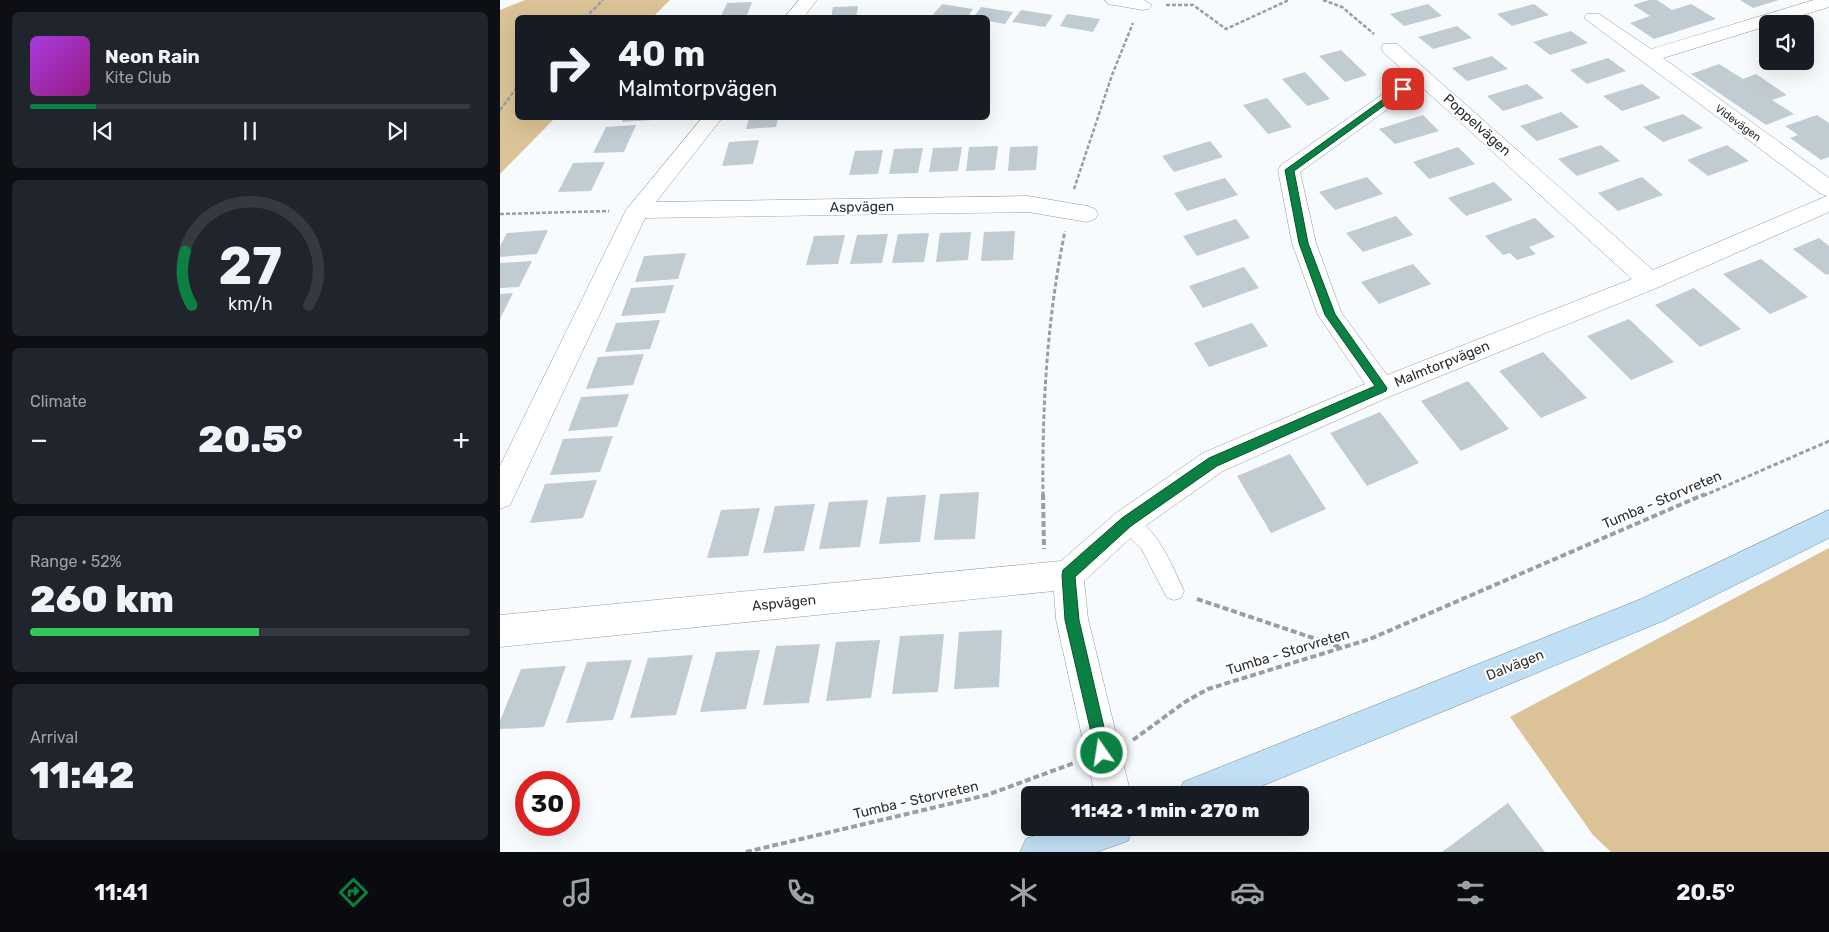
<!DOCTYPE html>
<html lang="en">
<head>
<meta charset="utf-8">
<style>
  body { margin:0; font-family:Rubik,sans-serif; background:#20242c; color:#f1f3f6; height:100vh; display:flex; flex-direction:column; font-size:19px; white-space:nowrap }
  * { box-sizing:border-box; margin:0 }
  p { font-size:16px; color:#9ea1a6 }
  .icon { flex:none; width:28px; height:28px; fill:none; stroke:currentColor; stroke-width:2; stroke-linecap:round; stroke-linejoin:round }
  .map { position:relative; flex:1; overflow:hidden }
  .details { display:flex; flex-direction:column; gap:12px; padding:12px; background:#0d0f14; width:500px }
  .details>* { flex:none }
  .top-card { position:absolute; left:15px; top:15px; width:475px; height:105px; border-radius:8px; box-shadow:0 5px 20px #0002; background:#171b24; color:#f1f3f6; overflow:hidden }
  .fabs { position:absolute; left:1259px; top:15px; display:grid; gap:10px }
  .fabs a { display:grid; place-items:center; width:55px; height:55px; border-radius:8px; background:#171b24; box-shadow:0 5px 20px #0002; font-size:25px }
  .speed { position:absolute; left:15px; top:771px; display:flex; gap:10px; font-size:25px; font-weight:700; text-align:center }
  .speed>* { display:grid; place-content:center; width:65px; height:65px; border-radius:50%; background:#171b24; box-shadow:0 5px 20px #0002; line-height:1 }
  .speed .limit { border:8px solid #d22; background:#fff; color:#111 }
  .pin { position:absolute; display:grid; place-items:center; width:42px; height:42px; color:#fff; margin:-21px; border-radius:10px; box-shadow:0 2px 8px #0006 }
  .me { position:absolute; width:55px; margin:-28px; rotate:347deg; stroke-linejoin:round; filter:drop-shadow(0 0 4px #0008) }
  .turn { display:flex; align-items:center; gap:18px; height:105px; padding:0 20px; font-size:22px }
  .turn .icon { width:65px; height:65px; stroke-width:2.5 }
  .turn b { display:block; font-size:35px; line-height:42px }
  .big { font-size:38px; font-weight:800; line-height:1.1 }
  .details .tile { flex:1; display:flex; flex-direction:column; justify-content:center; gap:8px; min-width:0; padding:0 18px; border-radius:8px; background:#20242c }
  .details .dial { align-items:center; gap:0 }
  .dial svg { height:130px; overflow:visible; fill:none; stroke:#363941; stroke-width:7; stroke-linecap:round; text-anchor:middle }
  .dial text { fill:#f1f3f6; stroke:none }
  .song { display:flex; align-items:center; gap:15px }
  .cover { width:60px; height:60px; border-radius:8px; background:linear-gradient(135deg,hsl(280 70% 55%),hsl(310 70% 35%)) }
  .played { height:5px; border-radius:2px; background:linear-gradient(90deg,#0b8043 15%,#363941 15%) }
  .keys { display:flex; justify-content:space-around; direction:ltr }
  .heat { display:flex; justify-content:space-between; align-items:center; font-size:28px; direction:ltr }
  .charge { height:8px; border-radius:4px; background:linear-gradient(90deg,#34c759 52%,#363941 0) }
  .trip { position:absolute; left:521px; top:786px; width:288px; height:50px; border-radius:8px; background:#171b24; box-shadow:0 5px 20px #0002; font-weight:800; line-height:50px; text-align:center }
  .tab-bar { display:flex; height:80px; justify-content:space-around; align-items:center; background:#090b0e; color:#9ea1a6 }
  .tab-bar .icon { width:35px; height:35px }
  .tab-bar .current { color:#0b8043 }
  .tab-bar b { font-size:22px; color:#f1f3f6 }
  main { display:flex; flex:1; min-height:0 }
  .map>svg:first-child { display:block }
  .green { fill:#dbc397 }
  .building { fill:#c1cbd2 }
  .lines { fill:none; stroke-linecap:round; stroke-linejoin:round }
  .lane-casing { stroke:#909aa1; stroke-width:1 }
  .street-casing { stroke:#909aa1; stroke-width:1 }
  .primary-casing { stroke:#7193ab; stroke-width:1 }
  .path-far2 { stroke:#9a9ea1; stroke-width:2.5; stroke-dasharray:4 2; stroke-linecap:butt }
  .path-far1 { stroke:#9a9ea1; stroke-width:3; stroke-dasharray:4.5 2.5; stroke-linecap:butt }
  .path { stroke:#9a9ea1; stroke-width:4; stroke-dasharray:6 3; stroke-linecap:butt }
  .lane { fill:#fff; fill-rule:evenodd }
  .street { fill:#fff; fill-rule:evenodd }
  .primary { fill:#c1dff4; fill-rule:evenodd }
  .route { fill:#0b8043; stroke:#07532c }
  .labels { text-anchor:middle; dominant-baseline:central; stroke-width:4; stroke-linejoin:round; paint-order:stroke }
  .far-street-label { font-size:11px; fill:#2b2f32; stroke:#fff }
  .street-label { font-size:14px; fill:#2b2f32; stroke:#fff }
</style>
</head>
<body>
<main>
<section class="details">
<div class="tile">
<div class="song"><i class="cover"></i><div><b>Neon Rain</b><p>Kite Club</p></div></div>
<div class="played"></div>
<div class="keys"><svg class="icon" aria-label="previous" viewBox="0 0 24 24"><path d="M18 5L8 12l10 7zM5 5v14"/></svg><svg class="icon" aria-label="pause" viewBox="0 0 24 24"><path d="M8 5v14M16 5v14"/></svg><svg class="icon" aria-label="next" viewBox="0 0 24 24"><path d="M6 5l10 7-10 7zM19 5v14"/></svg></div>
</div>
<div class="tile dial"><svg viewBox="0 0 100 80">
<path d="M14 69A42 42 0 1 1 86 69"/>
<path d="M14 69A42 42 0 0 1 10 36" stroke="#0b8043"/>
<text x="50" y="56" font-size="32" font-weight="700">27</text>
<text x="50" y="72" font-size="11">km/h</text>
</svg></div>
<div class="tile"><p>Climate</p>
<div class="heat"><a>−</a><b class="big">20.5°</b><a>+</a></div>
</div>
<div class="tile"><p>Range · 52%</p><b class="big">260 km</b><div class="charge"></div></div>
<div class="tile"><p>Arrival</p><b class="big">11:42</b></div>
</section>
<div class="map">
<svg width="1329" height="852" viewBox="0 0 1329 852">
  <rect width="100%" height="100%" fill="#f7fbfe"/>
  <path class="green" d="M25,0H170L153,17L18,18V118H55L0,174V10Z
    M1329,548V852H1111L1093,835L1010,717Z"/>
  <path class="building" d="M1149,0H1157L1172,10L1191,4L1216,19L1154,39L1130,23L1150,16L1133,5Z
    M1240,0H1279L1253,8Z
    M252,2L246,18H220L227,3Z
    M442,4L473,9L467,18L432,16Z
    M928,4L942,16L904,26L890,14Z
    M1034,4L1049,15L1012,26L997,14Z
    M358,6L356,18H331L333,7Z
    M481,7L513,12L505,24L488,21V18H473Z
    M521,10L553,15L545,27L512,22Z
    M567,14L600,19L593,32L560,26Z
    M957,26L972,38L933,49L918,37Z
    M1071,31L1088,43L1050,55L1033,42Z
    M841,50L867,75L845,82L819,56Z
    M992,56L1008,69L967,81L952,68Z
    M1108,58L1126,71L1087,84L1070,70Z
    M1219,64L1243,79L1256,74L1287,95L1272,100L1294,114L1266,125L1191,74Z
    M805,72L830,99L807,106L782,79Z
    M1027,84L1044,98L1003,111L987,96Z
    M1142,84L1161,98L1122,111L1103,96Z
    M767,98L792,127L768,134L743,105Z
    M1061,112L1079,127L1037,141L1020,126Z
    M1183,114L1203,128L1163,142L1143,127Z
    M923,115L939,131L895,144L879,129Z
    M1317,115L1329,123V157L1321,160L1290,138L1298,135L1285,126Z
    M124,118H154L153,120L122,122Z
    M249,118H278L276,127L246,129Z
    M136,125L124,152L93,153L106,127Z
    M259,140L253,164L222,166L229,142Z
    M710,141L723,157L674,172L662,156Z
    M1101,145L1120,161L1077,176L1058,159Z
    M1227,145L1249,161L1208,176L1187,160Z
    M498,146L495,170L466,171L469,147Z
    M538,146L536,170L508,171L510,147Z
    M462,147L458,171L429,172L433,148Z
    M958,147L975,164L929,179L913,162Z
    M423,148L418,173L389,174L394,149Z
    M383,150L378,174L349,175L355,151Z
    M105,162L91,191L58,192L73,163Z
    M867,177L883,194L835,210L819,192Z
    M1142,177L1163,195L1118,211L1098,193Z
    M725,178L738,195L687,211L674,193Z
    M994,182L1013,200L966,216L948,198Z
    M896,216L913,235L863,252L846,233Z
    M1035,218L1055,237L1029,247L1036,254L1017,260L1010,253L1003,255L985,236Z
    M736,219L750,238L697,256L683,236Z
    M48,230L37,254L0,257V246L7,233Z
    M515,231L513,260L481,261L484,232Z
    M471,232L468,260L436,262L440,233Z
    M429,233L424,262L392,263L398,234Z
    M388,234L382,263L350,264L357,235Z
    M345,235L338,264L306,265L314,236Z
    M1319,238L1329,246V274L1326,275L1293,249Z
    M186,253L178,279L135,282L144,256Z
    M1261,259L1308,297L1270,314L1223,274Z
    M32,261L19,287L0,288V263Z
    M913,264L931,284L879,304L861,282Z
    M744,267L759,288L703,308L689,286Z
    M174,285L165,313L121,316L131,288Z
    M1194,288L1241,329L1200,347L1155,305Z
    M13,293L0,319V294Z
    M1129,319L1174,362L1131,380L1087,336Z
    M160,320L150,349L105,352L116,323Z
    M752,323L768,346L709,367L694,343Z
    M1043,352L1087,398L1041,418L999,371Z
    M144,354L133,385L86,389L98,357Z
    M968,381L1009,429L961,451L921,401Z
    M129,394L117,427L68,431L81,397Z
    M880,412L919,463L867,486L830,433Z
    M113,436L100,472L50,475L63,439Z
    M790,454L826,509L771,533L737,476Z
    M97,480L83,518L30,523L45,484Z
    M479,492L475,539L434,540L440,494Z
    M426,495L420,542L379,544L387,497Z
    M368,500L360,547L319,549L329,502Z
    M315,504L304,551L263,553L275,506Z
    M260,508L248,556L207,558L221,510Z
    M502,630L499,687L454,689L459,632Z
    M444,634L438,692L392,694L400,636Z
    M380,640L371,698L326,701L336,642Z
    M320,644L309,703L263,705L276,646Z
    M260,650L246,709L200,712L216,652Z
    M193,655L176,715L130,718L148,658Z
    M132,660L113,720L66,723L87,662Z
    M66,666L44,727L0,729V721L21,669Z
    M1008,803L1045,852H942Z"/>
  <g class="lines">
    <g class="lane-casing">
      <path id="lane" d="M627,514C656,524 672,565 684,591L681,598L674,600L667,598L641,548L620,528L618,522L620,516Z"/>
    </g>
    <g class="street-casing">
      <path id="street" d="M299,0H317L303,18H284Z
        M605,0H644L652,5L649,9L643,10L608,4Z
        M1314,0H1329V7L1163,58L1329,178V212L1159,287L891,396L723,471L638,531L584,581L588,619L631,795H595L556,619L554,591L0,647V615L561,561L616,513L703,453L865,384L818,315L792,243L778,170L781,165L896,85L913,79L883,52L881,48L883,44H897L1153,270L1327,196L1321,194L1084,18L1087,14H1099L1151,49ZM924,89L1132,279L887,375L841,312L816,243L800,172L910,93Z
        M202,118H222L156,202L528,196L587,206L595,209L598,214L595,219L587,222L528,212L145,218L10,505L0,509V466L126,210Z"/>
    </g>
    <g class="primary-casing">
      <path id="primary" d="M1329,510V538L1163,621L740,795H678L683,782L1141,599Z
        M558,828H633L628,841L597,852H520L526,839Z"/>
    </g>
    <path class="path-far2" d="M823,0L842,7L874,34
      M666,5H693L726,29L789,0
      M85,18L103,0
      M0,110L18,86
      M574,189L612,75L633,23
      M0,214L109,211"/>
    <path class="path-far1" d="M543,496C542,406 547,319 565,231
      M1203,496L1329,441"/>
    <path class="path" d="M543,494L544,549
      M697,599L840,647
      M633,740L685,702L708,689L870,639L1205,494
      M246,852L487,795L574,763"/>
    <use href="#lane" class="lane"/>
    <use href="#street" class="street"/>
    <use href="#primary" class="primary"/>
  </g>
  <path class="route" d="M900,87L907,89L794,171L808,243L835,314L887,388L886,391L717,466L631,526L575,577L579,620L610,753L608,758L602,760L597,758L565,620L562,575L563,570L622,518L709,458L875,386L825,315L799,243L785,170Z"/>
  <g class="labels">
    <g class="far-street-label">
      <text transform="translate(1238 123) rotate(36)">Videvägen</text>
    </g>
    <g class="street-label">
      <text transform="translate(977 125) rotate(42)">Poppelvägen</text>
      <text transform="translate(362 207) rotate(-1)">Aspvägen</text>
      <text transform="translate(942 364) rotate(-22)">Malmtorpvägen</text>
      <text transform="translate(1162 500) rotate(-23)">Tumba - Storvreten</text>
      <text transform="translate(284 603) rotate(-6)">Aspvägen</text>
      <text transform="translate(788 652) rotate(-17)">Tumba - Storvreten</text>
      <text transform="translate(1015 665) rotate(-22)">Dalvägen</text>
      <text transform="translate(416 800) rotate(-13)">Tumba - Storvreten</text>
    </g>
  </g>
</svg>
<div class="fabs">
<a><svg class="icon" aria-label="sound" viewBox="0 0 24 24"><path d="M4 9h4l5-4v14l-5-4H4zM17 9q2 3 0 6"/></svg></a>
</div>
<div class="speed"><div class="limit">30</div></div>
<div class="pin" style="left:903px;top:89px;background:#d93025"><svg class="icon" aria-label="arrive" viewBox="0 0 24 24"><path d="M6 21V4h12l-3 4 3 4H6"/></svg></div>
<svg class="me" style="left:602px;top:753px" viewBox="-20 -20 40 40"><circle r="17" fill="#0b8043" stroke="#fff" stroke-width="3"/><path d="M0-11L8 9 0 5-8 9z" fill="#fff"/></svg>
<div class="trip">11:42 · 1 min · 270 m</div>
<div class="top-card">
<div class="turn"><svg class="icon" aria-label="right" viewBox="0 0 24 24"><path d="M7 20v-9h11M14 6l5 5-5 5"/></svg><div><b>40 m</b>Malmtorpvägen</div></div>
</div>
</div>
</main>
<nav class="tab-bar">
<b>11:41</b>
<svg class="icon current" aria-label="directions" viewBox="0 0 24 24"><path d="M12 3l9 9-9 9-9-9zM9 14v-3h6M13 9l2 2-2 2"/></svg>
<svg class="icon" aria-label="music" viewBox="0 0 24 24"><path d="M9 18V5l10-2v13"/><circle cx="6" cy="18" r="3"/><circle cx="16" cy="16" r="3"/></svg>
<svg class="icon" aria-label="phone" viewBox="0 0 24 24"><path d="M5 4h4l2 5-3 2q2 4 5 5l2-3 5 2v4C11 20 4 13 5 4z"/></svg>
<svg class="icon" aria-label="climate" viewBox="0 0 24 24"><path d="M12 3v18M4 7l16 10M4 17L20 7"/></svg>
<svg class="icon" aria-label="car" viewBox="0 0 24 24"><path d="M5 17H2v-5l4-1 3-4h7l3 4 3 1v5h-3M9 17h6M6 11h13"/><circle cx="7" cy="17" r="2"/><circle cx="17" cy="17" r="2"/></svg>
<svg class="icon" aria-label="filters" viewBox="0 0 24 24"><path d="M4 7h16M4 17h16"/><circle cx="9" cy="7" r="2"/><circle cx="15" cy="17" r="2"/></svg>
<b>20.5°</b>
</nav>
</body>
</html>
